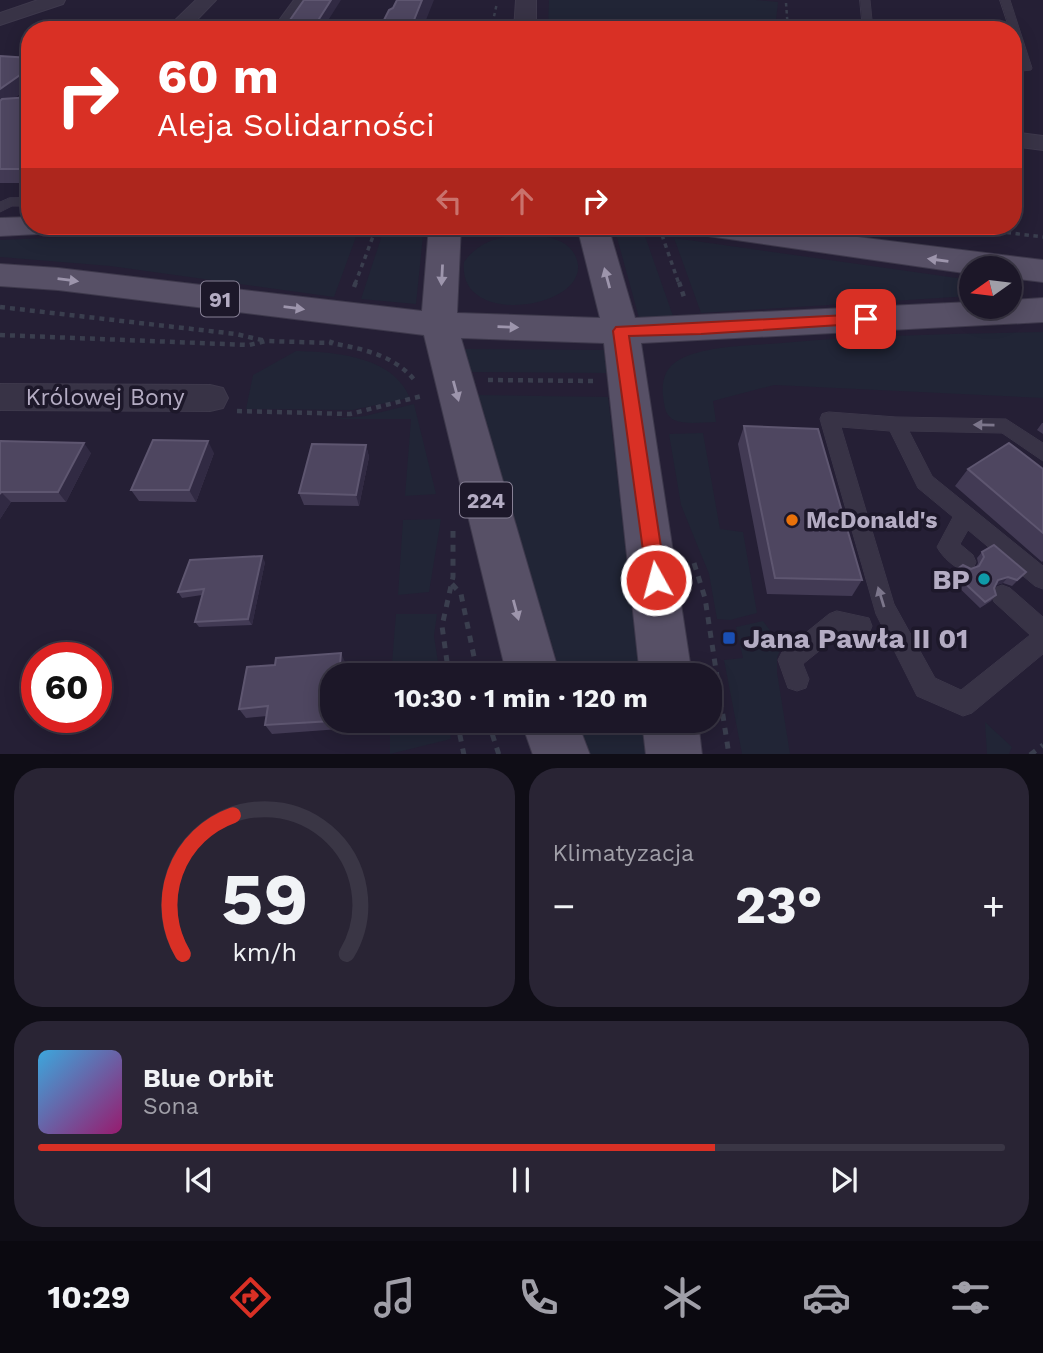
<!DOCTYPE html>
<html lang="pl">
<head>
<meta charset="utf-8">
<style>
  body { margin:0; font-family:"Work Sans",sans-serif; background:#292434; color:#f1f3f6; height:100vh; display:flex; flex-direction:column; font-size:26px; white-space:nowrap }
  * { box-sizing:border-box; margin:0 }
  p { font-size:23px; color:#a09fa8 }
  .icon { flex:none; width:38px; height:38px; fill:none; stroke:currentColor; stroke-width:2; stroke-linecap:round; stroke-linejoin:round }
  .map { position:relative; height:754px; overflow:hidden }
  .details { display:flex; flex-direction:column; gap:14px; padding:14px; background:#0f0d16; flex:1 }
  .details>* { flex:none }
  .banner { position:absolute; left:21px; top:21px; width:1001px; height:214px; border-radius:28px; box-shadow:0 4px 18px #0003,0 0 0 2px #3a3645; background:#d93025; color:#fff; overflow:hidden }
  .needle { width:46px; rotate:256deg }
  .controls { position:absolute; left:959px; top:256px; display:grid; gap:14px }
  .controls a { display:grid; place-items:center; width:63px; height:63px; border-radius:50%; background:#1c1728; box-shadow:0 4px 18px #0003,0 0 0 2px #3a3645; font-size:35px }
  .speed { position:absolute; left:21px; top:642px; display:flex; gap:14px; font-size:35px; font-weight:700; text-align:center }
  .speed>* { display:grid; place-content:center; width:91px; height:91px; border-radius:50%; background:#1c1728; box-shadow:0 4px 18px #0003,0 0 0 2px #3a3645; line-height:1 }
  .speed .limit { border:10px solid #d22; background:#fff; color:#111 }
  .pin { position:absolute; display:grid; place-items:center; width:60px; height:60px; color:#fff; margin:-30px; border-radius:14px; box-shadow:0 4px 10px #0006 }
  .me { position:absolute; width:77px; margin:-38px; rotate:353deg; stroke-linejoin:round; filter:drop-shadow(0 0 5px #0008) }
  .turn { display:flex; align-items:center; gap:24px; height:147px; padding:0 21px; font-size:32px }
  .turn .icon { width:91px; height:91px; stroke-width:2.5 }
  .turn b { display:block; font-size:49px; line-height:60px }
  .lanes { display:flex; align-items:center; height:66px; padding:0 21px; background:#0003; justify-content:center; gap:35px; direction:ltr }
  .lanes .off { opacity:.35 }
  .big { font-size:52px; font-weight:700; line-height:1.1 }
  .details .card { flex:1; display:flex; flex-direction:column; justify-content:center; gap:10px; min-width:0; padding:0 24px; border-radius:28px; background:#292434 }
  .details .dial { align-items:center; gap:0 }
  .dial svg { height:182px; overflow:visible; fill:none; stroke:#3a3645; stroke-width:7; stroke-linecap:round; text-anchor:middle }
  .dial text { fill:#f1f3f6; stroke:none }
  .song { display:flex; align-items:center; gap:21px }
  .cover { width:84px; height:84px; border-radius:10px; background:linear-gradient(135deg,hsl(200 70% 55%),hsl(320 70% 35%)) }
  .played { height:7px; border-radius:4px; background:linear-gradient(90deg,#d93025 70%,#3a3645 70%) }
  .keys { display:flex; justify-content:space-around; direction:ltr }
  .heat { display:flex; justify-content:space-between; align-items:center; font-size:38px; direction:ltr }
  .details .tiles { flex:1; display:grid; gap:14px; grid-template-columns:1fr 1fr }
  .card:last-child { grid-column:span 2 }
  .trip { position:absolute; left:320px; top:663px; width:402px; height:70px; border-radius:28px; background:#1c1728; box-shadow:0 4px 18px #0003,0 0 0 2px #3a3645; font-weight:700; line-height:70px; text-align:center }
  .menu { display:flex; height:112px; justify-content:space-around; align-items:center; background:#0b0910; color:#a09fa8 }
  .menu .icon { width:49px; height:49px }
  .menu .on { color:#d93025 }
  .menu b { font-size:32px; color:#f1f3f6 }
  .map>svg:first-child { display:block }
  .green { fill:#212536 }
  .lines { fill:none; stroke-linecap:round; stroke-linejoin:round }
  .service-casing { stroke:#3e394c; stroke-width:1 }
  .minor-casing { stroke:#3e394c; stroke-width:2 }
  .tertiary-casing { stroke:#3e394c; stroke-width:2 }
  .primary-casing { stroke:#3e394c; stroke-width:2 }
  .path-far3 { stroke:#3a3e4e; stroke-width:2.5; stroke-dasharray:3.5 3.5; stroke-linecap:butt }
  .path-far2 { stroke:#3a3e4e; stroke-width:3.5; stroke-dasharray:4.5 4.5; stroke-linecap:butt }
  .path-far1 { stroke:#3a3e4e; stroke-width:4.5; stroke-dasharray:5 5; stroke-linecap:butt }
  .path { stroke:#3a3e4e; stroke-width:5; stroke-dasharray:7 7; stroke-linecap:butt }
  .service { fill:#383346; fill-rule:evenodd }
  .minor { fill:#383346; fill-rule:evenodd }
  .tertiary { fill:#383346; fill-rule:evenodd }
  .primary { fill:#575066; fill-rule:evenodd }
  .wall { fill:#423a54 }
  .shaded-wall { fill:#312a43 }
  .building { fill:#4e4660; stroke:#5e5670; stroke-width:2 }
  .oneway { fill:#9d95ac }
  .oneway2 { fill:#7c768b }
  .route { fill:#d93025; stroke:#8d1f18; stroke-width:2 }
  .food-dot { fill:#e8710a; stroke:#1d182a; stroke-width:2.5 }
  .culture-dot { fill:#0f9aa8; stroke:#1d182a; stroke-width:2.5 }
  .transit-dot { fill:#1a4fb4; stroke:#1d182a; stroke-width:2.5 }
  .labels { text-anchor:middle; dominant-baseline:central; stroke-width:7; stroke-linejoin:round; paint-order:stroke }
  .shield { fill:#1d182a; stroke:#878095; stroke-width:2 }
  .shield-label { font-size:21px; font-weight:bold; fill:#b4acc3 }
  .street-label { font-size:23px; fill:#b4acc3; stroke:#1d182a }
  .poi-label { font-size:23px; font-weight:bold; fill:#b4acc3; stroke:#1d182a; text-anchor:start }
  .near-poi-label { font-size:28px; font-weight:bold; fill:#b4acc3; stroke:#1d182a; text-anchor:end }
</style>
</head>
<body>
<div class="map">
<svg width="1043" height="755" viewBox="0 0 1043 755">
  <rect width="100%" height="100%" fill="#251f35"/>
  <path class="green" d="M549,0H756L778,2L775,30H548Z
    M328,226H360L334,297L110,266L0,257V240Z
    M385,226H424L416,304L361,299Z
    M616,234L645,236L673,316L639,318Z
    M534,235C550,237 567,240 575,255C601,307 456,332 464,262C481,238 506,235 534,235Z
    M674,238L971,280V296L701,313Z
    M1043,332V398L774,385L713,401L716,422C704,422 685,425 674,420C667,416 665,410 664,403C657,364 679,356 713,349C735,345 759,345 782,343C868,335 956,334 1043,332Z
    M465,349L604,350L607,373L471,372Z
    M296,351C335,352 393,356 410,398L352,410L246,409L253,375Z
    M477,395L608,397L640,675H561Z
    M414,404L436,494L405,496L411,419H332L365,416Z
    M703,433L720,529L743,532L757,613L730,620L717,619L709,574L681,505L669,434Z
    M441,519L429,592L398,595L403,520Z
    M396,614H437L434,636L440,675H391Z
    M763,621L782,646L777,658V672L790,754H742L724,660L743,658L736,627Z
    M390,721H448L451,739L390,754Z
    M575,721H645L650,754H585Z
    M985,722L1012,747L1009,754H987Z"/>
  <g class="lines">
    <g class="service-casing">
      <path id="service" d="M860,0H870L873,30H863Z
        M1000,0H1010L1032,68L1031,70L1013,72V66L1021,65L1013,41V30H1010Z
        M30,198V206H12L0,212V202L9,198Z
        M829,412L896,417L1006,419L1043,443V461L1002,433L909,431L932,476L1043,566V589L1035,586L968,530L960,544L973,555L976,562L973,569L965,572C954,567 943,558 937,547L953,517L918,488L890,431L841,427L894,604L935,678L961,690L1030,635L994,602L991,595L994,588L1002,585L1010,588L1043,617V654L972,713L963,716L917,696L876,614L820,419L822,414Z
        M837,611L869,618L872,626L869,634L861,637L840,634L803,664L809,679L806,688L797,691L788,688L778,660L782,652L829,614Z"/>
    </g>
    <g class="minor-casing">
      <path id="minor" d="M38,0H65L63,4L0,25V13Z
        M196,0H216L187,30H165Z
        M294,0H312L292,30H272Z
        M1013,132L1043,136V150L1013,146Z
        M0,384L210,385L223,388L228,398L223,408L210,411L0,410Z"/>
    </g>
    <g class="tertiary-casing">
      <path id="tertiary" d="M516,0H536V30H514Z"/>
    </g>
    <g class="primary-casing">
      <path id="primary" d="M30,217V226H62L57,233L0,236V218Z
        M429,226H461L457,313L600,318L577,226H608L635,318L971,302V306H1010V300L1043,298V322L641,343L692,676H640L604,343L461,338L560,676H507L424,335L58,290L0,286V264L58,268L422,311Z
        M685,226H769L1043,260V282L1010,278V268H971V274L701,235L690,233Z
        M521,721H577L590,755H533Z
        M642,721H698L702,755H646Z"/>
    </g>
    <path class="path-far3" d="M786,3L788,30
      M491,30L497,3"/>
    <path class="path-far2" d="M663,226L662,235L679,284
      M926,227L955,226L1043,237
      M355,284L377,226"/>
    <path class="path-far1" d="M679,282L685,300
      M354,287L356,282
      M0,307L236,334L266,341
      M0,335L249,345L266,341L331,343
      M332,340L331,343C363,349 395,355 416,382
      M488,380L595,381
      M237,411L350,414L422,396"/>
    <path class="path" d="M694,563L705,598L729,755
      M452,584L461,594L478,676
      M449,676L442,626L453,577V531
      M457,721L464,755
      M488,721L499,755
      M1030,755L1043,745"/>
    <use href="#service" class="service"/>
    <use href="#minor" class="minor"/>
    <use href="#tertiary" class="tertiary"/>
    <use href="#primary" class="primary"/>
  </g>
  <path class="wall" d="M0,56L30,58V87L14,98L30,97V183H0Z
    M1042,423H1043V434L1037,430Z
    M744,426L862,580L852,596L767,594L738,444Z
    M0,441L91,453L66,502H11L0,519Z
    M366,445L369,457L359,506L304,505L299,493Z
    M214,453L196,502L139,501L131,490Z
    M968,469H1043V561L1042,562L955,486Z
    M982,552L1026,572L1012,586L1003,583L996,585L994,588L996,595L991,601L980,608L948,577L953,572L971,569L976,567L978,563L977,558Z
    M265,562L252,625L199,627L195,622L202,595L182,598L178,592Z
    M345,662L332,721H341L340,729L272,734L265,725L267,716L246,718L239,709Z"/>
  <path class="shaded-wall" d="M331,0H341L322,30H312Z
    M422,0H434L422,30H410Z
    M30,68V87L0,108V89Z
    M208,441L214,453L196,502L189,490Z
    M84,443L91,453L66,502L58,492Z
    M366,445L369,457L359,506L356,495Z
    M1,492L11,502L0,519V494Z
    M262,556L265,562L252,625L248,619Z
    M1008,577L1003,583L993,586L998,580Z
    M341,653L345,662L344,676H339Z
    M336,721H341L340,729Z"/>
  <path class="building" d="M304,0H331L312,30H283Z
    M397,0H422L410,30H379L389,10L393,8Z
    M0,56L30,58V68L0,89Z
    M30,97V169H0V101L2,99Z
    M744,426L818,429L862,580L775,578Z
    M153,440L208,441L189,490H131Z
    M0,441L84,443L58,492H1L0,494Z
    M1009,443L1043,469V533L968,469Z
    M312,444L366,445L356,495L299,493Z
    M994,545L1026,572L1017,580L1008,577L998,580L994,588L996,595L985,602L953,572L963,565L971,569L979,566L984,557L982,552Z
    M262,556L248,619L195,622L204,589L178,592L190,560Z
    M341,653L339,676H332V721L265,725L268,706L239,709L247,667L275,665L276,658Z"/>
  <defs><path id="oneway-solid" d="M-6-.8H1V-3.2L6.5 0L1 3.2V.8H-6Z" transform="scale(1.75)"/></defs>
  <g class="oneway">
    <use href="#oneway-solid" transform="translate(938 260) rotate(-172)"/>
    <use href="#oneway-solid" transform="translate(442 275) rotate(93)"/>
    <use href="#oneway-solid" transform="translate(607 278) rotate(-105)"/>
    <use href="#oneway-solid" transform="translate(68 280) rotate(7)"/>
    <use href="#oneway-solid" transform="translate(294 308) rotate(7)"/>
    <use href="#oneway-solid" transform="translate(508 327) rotate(2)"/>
    <use href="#oneway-solid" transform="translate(456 391) rotate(75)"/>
    <use href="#oneway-solid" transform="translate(516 610) rotate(75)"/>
  </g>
  <g class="oneway2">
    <use href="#oneway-solid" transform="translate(984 425) rotate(-179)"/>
    <use href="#oneway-solid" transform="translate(881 597) rotate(-107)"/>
  </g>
  <path class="route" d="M866,314L871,316L874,319L871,323L701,334L629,336L666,580L663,587L656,590L648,587L613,331L616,327Z"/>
  <circle class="food-dot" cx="792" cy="520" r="7"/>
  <circle class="culture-dot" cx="984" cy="579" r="7"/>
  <rect class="transit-dot" x="722" y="631" width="14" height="14" rx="3.5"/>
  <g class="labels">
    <g class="shield">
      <rect x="201" y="281.5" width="38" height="35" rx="5"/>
      <rect x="460" y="482.5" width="52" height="35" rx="5"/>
    </g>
    <g class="shield-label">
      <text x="220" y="299">91</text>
      <text x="486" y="500">224</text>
    </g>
    <g class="street-label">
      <text x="105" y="397">Królowej Bony</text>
    </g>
    <g class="poi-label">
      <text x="806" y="520">McDonald's</text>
    </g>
    <g class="near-poi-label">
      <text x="970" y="579">BP</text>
      <text x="743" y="638" text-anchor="start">Jana Pawła II 01</text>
    </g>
  </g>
</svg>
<div class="controls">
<a><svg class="needle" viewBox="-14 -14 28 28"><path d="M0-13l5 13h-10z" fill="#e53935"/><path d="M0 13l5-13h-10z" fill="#a09fa8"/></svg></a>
</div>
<div class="speed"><div class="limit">60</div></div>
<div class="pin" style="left:866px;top:319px;background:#d93025"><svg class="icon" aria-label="arrive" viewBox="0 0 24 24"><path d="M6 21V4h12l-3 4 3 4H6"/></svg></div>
<svg class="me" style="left:656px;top:580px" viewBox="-20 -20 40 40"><circle r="17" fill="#d93025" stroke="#fff" stroke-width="3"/><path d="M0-11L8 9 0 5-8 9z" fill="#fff"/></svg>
<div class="trip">10:30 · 1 min · 120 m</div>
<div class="banner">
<div class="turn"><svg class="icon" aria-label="right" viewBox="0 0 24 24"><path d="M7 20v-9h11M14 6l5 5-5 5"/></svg><div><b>60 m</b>Aleja Solidarności</div></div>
<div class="lanes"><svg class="icon off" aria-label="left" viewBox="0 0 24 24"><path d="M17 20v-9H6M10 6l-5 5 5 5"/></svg><svg class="icon off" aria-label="ahead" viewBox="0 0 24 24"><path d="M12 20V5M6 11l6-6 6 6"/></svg><svg class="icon" aria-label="right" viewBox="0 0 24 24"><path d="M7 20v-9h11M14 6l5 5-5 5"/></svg></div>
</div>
</div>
<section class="details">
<div class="tiles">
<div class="card dial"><svg viewBox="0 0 100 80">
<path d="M14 69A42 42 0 1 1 86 69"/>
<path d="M14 69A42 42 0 0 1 36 8" stroke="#d93025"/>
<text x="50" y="56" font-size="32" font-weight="700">59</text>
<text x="50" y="72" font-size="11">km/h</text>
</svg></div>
<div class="card"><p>Klimatyzacja</p>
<div class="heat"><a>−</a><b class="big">23°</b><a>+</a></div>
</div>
<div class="card">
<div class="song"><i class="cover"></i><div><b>Blue Orbit</b><p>Sona</p></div></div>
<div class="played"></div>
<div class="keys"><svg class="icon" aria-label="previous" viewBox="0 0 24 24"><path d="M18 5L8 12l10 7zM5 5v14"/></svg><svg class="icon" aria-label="pause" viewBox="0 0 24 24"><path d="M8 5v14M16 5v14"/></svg><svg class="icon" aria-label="next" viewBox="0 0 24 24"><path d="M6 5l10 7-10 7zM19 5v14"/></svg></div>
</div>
</div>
</section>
<nav class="menu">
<b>10:29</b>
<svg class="icon on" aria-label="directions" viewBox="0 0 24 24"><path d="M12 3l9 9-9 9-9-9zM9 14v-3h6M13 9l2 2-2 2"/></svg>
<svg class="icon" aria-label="music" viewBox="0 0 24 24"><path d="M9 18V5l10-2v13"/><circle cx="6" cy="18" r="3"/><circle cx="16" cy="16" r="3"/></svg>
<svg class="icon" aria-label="phone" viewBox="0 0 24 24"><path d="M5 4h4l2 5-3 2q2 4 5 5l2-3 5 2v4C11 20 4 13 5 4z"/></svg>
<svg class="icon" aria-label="climate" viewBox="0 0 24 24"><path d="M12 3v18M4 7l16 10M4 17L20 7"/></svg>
<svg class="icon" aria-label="car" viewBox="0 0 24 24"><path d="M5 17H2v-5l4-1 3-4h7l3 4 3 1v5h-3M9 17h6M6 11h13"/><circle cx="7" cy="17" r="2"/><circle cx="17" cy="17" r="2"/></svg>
<svg class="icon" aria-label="filters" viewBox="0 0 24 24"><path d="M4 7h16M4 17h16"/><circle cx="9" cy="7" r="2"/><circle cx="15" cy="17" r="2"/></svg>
</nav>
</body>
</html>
